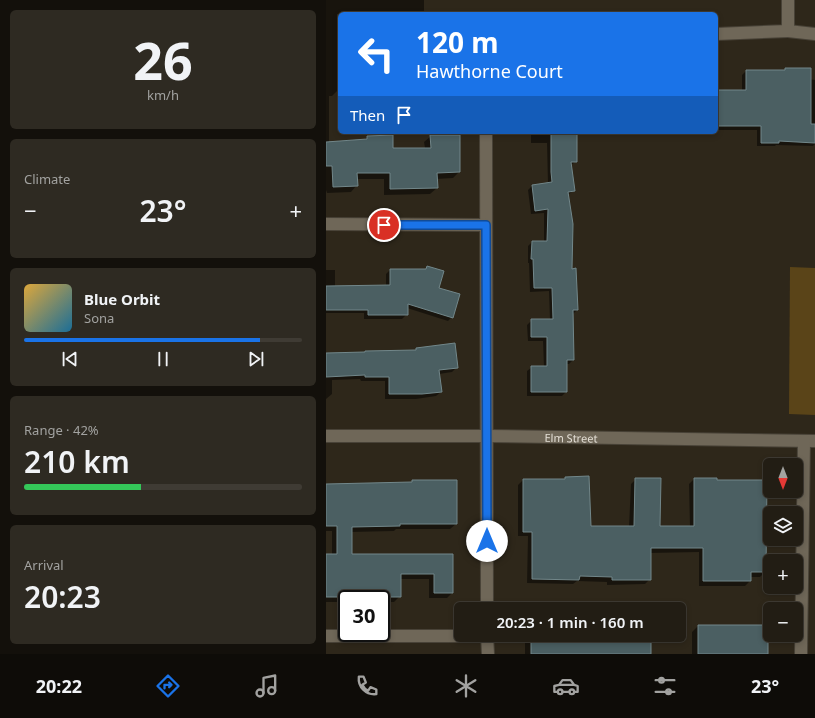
<!DOCTYPE html>
<html lang="en">
<head>
<meta charset="utf-8">
<style>
  body { margin:0; font-family:"Noto Sans",sans-serif; background:#2e2a22; color:#f1f3f6; height:100vh; display:flex; flex-direction:column; font-size:15px; white-space:nowrap }
  * { box-sizing:border-box; margin:0 }
  p { font-size:13px; color:#a2a2a0 }
  .icon { flex:none; width:22px; height:22px; fill:none; stroke:currentColor; stroke-width:2; stroke-linecap:round; stroke-linejoin:round }
  .map { position:relative; flex:1; overflow:hidden }
  .sheet { display:flex; flex-direction:column; gap:10px; padding:10px; background:#13100b; width:326px }
  .sheet>* { flex:none }
  .hud { position:absolute; left:12px; top:12px; width:380px; height:122px; border-radius:6px; box-shadow:0 2px 6px #0003,0 0 0 1px #3f3b34; background:#1a73e8; color:#fff; overflow:hidden }
  .needle { width:26px; rotate:180deg }
  .tools { position:absolute; left:437px; top:458px; display:grid; gap:8px }
  .tools a { display:grid; place-items:center; width:40px; height:40px; border-radius:6px; background:#221d14; box-shadow:0 2px 6px #0003,0 0 0 1px #3f3b34; font-size:20px }
  .speed { position:absolute; left:12px; top:590px; display:flex; gap:8px; font-size:20px; font-weight:700; text-align:center }
  .speed>* { display:grid; place-content:center; width:52px; height:52px; border-radius:50%; background:#221d14; box-shadow:0 2px 6px #0003,0 0 0 1px #3f3b34; line-height:1 }
  .speed .limit { border:2px solid #111; border-radius:6px; background:#fff; color:#111 }
  .pin { position:absolute; display:grid; place-items:center; width:34px; height:34px; color:#fff; margin:-17px; border:2px solid #fff; border-radius:50%; box-shadow:0 1px 4px #0007 }
  .me { position:absolute; width:44px; margin:-22px; rotate:0deg; stroke-linejoin:round; filter:drop-shadow(0 0 3px #0008) }
  .turn { display:flex; align-items:center; gap:14px; height:84px; padding:0 12px; font-size:18px }
  .turn .icon { width:52px; height:52px; stroke-width:2.5 }
  .turn b { display:block; font-size:28px; line-height:34px }
  .then { display:flex; align-items:center; height:38px; padding:0 12px; background:#0003; gap:8px; font-size:15px }
  .big { font-size:30px; font-weight:600; line-height:1.1 }
  .sheet .tile { flex:1; display:flex; flex-direction:column; justify-content:center; gap:6px; min-width:0; padding:0 14px; border-radius:6px; background:#2e2a22 }
  .sheet .dial { align-items:center; gap:0 }
  .dial b { font-size:52px; line-height:1 }
  .song { display:flex; align-items:center; gap:12px }
  .cover { width:48px; height:48px; border-radius:6px; background:linear-gradient(135deg,hsl(40 70% 55%),hsl(200 70% 35%)) }
  .played { height:4px; border-radius:2px; background:linear-gradient(90deg,#1a73e8 85%,#3f3b34 85%) }
  .keys { display:flex; justify-content:space-around; direction:ltr }
  .heat { display:flex; justify-content:space-between; align-items:center; font-size:22px; direction:ltr }
  .charge { height:6px; border-radius:3px; background:linear-gradient(90deg,#34c759 42%,#3f3b34 0) }
  .trip { position:absolute; left:128px; top:602px; width:232px; height:40px; border-radius:6px; background:#221d14; box-shadow:0 2px 6px #0003,0 0 0 1px #3f3b34; font-weight:600; line-height:40px; text-align:center }
  .tab-bar { display:flex; height:64px; justify-content:space-around; align-items:center; background:#0e0c08; color:#a2a2a0 }
  .tab-bar .icon { width:28px; height:28px }
  .tab-bar .current { color:#1a73e8 }
  .tab-bar b { font-size:18px; color:#f1f3f6 }
  main { display:flex; flex:1; min-height:0 }
  .map>svg:first-child { display:block }
  .green { fill:#5a4418 }
  .shadow { fill:#0007 }
  .building { fill:#4b5f62; stroke:#72878a }
  .lines { fill:none; stroke-linecap:round; stroke-linejoin:round }
  .minor-casing { stroke:#484237; stroke-width:14 }
  .minor { stroke:#6f6758; stroke-width:12 }
  .route-casing { stroke:#114b97; stroke-width:10 }
  .route { stroke:#1a73e8; stroke-width:7 }
  .labels { text-anchor:middle; dominant-baseline:central; stroke-width:4; stroke-linejoin:round; paint-order:stroke }
  .street-label { font-size:11px; fill:#e4dfd6; stroke:#14110b }
</style>
</head>
<body>
<main>
<section class="sheet">
<div class="tile dial"><b>26</b><p>km/h</p></div>
<div class="tile"><p>Climate</p>
<div class="heat"><a>−</a><b class="big">23°</b><a>+</a></div>
</div>
<div class="tile">
<div class="song"><i class="cover"></i><div><b>Blue Orbit</b><p>Sona</p></div></div>
<div class="played"></div>
<div class="keys"><svg class="icon" aria-label="previous" viewBox="0 0 24 24"><path d="M18 5L8 12l10 7zM5 5v14"/></svg><svg class="icon" aria-label="pause" viewBox="0 0 24 24"><path d="M8 5v14M16 5v14"/></svg><svg class="icon" aria-label="next" viewBox="0 0 24 24"><path d="M6 5l10 7-10 7zM19 5v14"/></svg></div>
</div>
<div class="tile"><p>Range · 42%</p><b class="big">210 km</b><div class="charge"></div></div>
<div class="tile"><p>Arrival</p><b class="big">20:23</b></div>
</section>
<div class="map">
<svg width="489" height="654" viewBox="0 0 489 654">
  <rect width="100%" height="100%" fill="#2e271a"/>
  <path class="green" d="M464,267L489,268V415L463,414Z"/>
  <path class="shadow" d="M0,0H98V14H11L12,90L6,96H3V143L38,140L41,137L66,148H99L98,142L105,136H133V172L127,178L110,179L111,188L104,194L58,195V179H31V185L25,192L1,193L0,190Z
    M420,71L489,80V144L487,146L450,145L449,146H431V130H390V91H416V75Z
    M205,132H249L250,161L245,165L248,190L242,195L245,270L251,310L247,314V360L243,364H240V392L236,396H201V371L206,367H218L217,341H202L201,325L206,320H224L223,291L204,292L203,263H202V246L206,242H218V213L205,214L202,190L206,186L222,184L221,143H205Z
    M102,267L126,317L122,321L81,308V314L76,319H38V313H0V270H9V287L60,286V274L64,270H99Z
    M91,349L131,367L126,372L113,374L115,392L110,396L90,399H59V381H35L34,379L6,380V394L0,399V354L38,353L39,352L88,351Z
    M239,478L264,527H303L305,484L310,479L333,528L364,527L363,484L368,479L439,572L434,577H424V581L419,586H373V552L324,553V579L319,584L281,585V582L251,581L247,584L201,583L202,536H192V485L197,480H237Z
    M86,481L130,524L124,529H70L68,531L25,532V555H126V593L121,598H103V579H74V596L68,602H55V599H21V602H0V555H6V531H0V485L84,483Z
    M372,626L440,654H366V632Z
    M243,635H324V654H199V642L205,636Z"/>
  <path class="building" d="M459,68H485V124H489V143L453,141V143H435V126H390V90H420V70H459Z
    M225,132H251V162H245L249,191L242,192L247,224L246,269L250,268L252,310H247L248,360H241V392H205V366H221V337H205V319H227L226,288H208L207,259H205L206,241H221L222,209L209,211L206,185L226,182L225,172Z
    M67,135V148H105L104,135H134V172L111,173L112,188L64,189V173H31L32,186L7,187L6,166H0V142L41,139V136Z
    M101,266L118,271L113,288L134,294L127,318L82,304V315H42V310H0V286L64,285V269H100Z
    M129,343L132,368L113,370L116,392L96,394H63V377H39V375L0,377V353L39,352V351L90,350V348Z
    M263,476L265,526H308L309,478H335L334,526H368V478H391V480H441L440,572H425V581H377V548H325V580H286V577L254,576L253,580L206,579V532H197V479H239V477Z
    M86,480H131V524H74V526L26,527V554H127V593H108V574H75V597H0V554H11V526H0V484L86,482Z
    M372,625H442V654H372Z
    M205,635H325V654H205Z"/>
  <g class="lines">
    <g class="minor-casing">
      <g id="minor">
        <path d="M462,31L489,34"/>
        <path d="M390,34L462,31V0"/>
        <path d="M160,132L161,609"/>
        <path d="M0,224L160,225"/>
        <path id="s1" d="M0,436H161L489,441"/>
        <path d="M161,635L162,654"/>
        <path d="M0,636H161"/>
        <path d="M475,654L478,441"/>
      </g>
    </g>
    <use href="#minor" class="minor"/>
  </g>
  <g class="lines">
    <g class="route-casing">
      <path id="route" d="M58,225H160L161,541"/>
    </g>
    <use href="#route" class="route"/>
  </g>
  <g class="labels">
    <g class="street-label">
      <text stroke="none"><textPath href="#s1" startOffset="245">Elm Street</textPath></text>
    </g>
  </g>
</svg>
<div class="tools">
<a><svg class="needle" viewBox="-14 -14 28 28"><path d="M0-13l5 13h-10z" fill="#e53935"/><path d="M0 13l5-13h-10z" fill="#a2a2a0"/></svg></a>
<a><svg class="icon" aria-label="layers" viewBox="0 0 24 24"><path d="M12 4l9 5-9 5-9-5zM3 14l9 5 9-5"/></svg></a>
<a>+</a>
<a>−</a>
</div>
<div class="speed"><div class="limit">30</div></div>
<div class="pin" style="left:58px;top:225px;background:#d93025"><svg class="icon" aria-label="arrive" viewBox="0 0 24 24"><path d="M6 21V4h12l-3 4 3 4H6"/></svg></div>
<svg class="me" style="left:161px;top:541px" viewBox="-20 -20 40 40"><circle r="19" fill="#fff"/><path d="M0-13L10 11 0 6-10 11z" fill="#1a73e8"/></svg>
<div class="trip">20:23 · 1 min · 160 m</div>
<div class="hud">
<div class="turn"><svg class="icon" aria-label="left" viewBox="0 0 24 24"><path d="M17 20v-9H6M10 6l-5 5 5 5"/></svg><div><b>120 m</b>Hawthorne Court</div></div>
<div class="then">Then<svg class="icon" aria-label="arrive" viewBox="0 0 24 24"><path d="M6 21V4h12l-3 4 3 4H6"/></svg></div>
</div>
</div>
</main>
<nav class="tab-bar">
<b>20:22</b>
<svg class="icon current" aria-label="directions" viewBox="0 0 24 24"><path d="M12 3l9 9-9 9-9-9zM9 14v-3h6M13 9l2 2-2 2"/></svg>
<svg class="icon" aria-label="music" viewBox="0 0 24 24"><path d="M9 18V5l10-2v13"/><circle cx="6" cy="18" r="3"/><circle cx="16" cy="16" r="3"/></svg>
<svg class="icon" aria-label="phone" viewBox="0 0 24 24"><path d="M5 4h4l2 5-3 2q2 4 5 5l2-3 5 2v4C11 20 4 13 5 4z"/></svg>
<svg class="icon" aria-label="climate" viewBox="0 0 24 24"><path d="M12 3v18M4 7l16 10M4 17L20 7"/></svg>
<svg class="icon" aria-label="car" viewBox="0 0 24 24"><path d="M5 17H2v-5l4-1 3-4h7l3 4 3 1v5h-3M9 17h6M6 11h13"/><circle cx="7" cy="17" r="2"/><circle cx="17" cy="17" r="2"/></svg>
<svg class="icon" aria-label="filters" viewBox="0 0 24 24"><path d="M4 7h16M4 17h16"/><circle cx="9" cy="7" r="2"/><circle cx="15" cy="17" r="2"/></svg>
<b>23°</b>
</nav>
</body>
</html>
